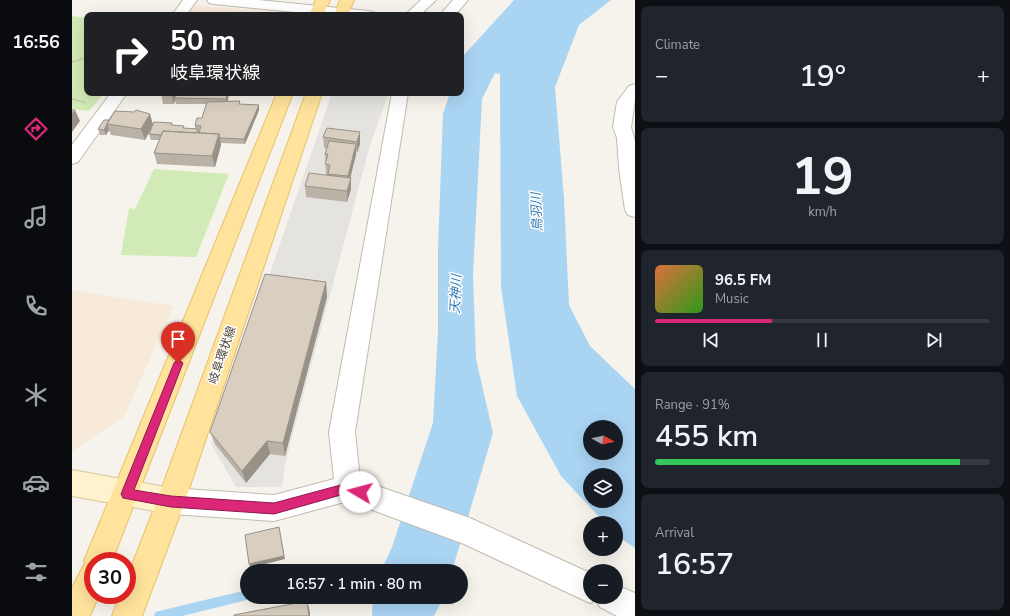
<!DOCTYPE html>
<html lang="en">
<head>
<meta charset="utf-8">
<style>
  body { margin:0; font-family:"Nunito Sans","Noto Sans JP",sans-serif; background:#20242c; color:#f1f3f6; height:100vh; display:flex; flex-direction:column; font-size:15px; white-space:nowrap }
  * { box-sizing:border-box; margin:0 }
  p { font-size:13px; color:#9ea1a6 }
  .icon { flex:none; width:22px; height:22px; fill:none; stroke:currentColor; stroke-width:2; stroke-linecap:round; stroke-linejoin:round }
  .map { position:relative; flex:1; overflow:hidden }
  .side { display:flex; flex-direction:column; gap:6px; padding:6px; background:#0d0f14; width:375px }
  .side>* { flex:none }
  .guide { position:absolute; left:12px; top:12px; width:380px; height:84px; border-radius:8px; box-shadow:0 4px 16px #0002; background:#202124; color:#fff; overflow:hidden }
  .needle { width:26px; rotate:98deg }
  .fabs { position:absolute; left:511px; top:420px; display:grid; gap:8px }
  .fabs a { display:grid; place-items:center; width:40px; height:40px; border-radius:50%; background:#171b24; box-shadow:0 4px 16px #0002; font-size:20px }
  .speed { position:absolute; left:12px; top:552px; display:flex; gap:8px; font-size:20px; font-weight:700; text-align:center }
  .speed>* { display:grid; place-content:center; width:52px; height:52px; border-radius:50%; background:#171b24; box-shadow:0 4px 16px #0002; line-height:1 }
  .speed .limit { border:6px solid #d22; background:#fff; color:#111 }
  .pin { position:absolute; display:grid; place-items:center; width:34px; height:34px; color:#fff; margin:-41px -17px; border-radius:50% 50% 50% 0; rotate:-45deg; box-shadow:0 0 4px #0007 }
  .pin .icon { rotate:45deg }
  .me { position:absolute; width:44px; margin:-22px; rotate:278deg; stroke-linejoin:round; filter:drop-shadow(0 0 3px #0008) }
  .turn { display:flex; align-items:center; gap:14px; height:84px; padding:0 20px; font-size:18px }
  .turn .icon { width:52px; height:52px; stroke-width:2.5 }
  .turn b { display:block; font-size:28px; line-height:34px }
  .big { font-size:30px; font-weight:600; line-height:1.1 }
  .side .card { flex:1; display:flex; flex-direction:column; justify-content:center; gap:6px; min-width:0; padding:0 14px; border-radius:8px; background:#20242c }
  .side .dial { align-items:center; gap:0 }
  .dial b { font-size:52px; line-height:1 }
  .song { display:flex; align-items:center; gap:12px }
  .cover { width:48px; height:48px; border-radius:6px; background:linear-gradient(135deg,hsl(20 70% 55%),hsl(110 70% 35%)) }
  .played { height:4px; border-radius:2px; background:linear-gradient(90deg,#db2777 35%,#363941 35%) }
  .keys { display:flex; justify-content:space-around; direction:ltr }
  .heat { display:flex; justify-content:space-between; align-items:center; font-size:22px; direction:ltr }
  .charge { height:6px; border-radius:3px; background:linear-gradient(90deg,#34c759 91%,#363941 0) }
  .trip { position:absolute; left:168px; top:564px; width:228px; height:40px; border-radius:20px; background:#171b24; box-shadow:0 4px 16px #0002; font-weight:600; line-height:40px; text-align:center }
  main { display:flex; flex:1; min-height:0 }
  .tabs { display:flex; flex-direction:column; width:72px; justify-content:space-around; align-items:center; background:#090b0e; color:#9ea1a6 }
  .tabs .icon { width:28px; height:28px }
  .tabs .selected { color:#db2777 }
  .tabs b { font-size:18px; color:#f1f3f6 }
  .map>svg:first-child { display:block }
  .commercial { fill:#f7ead8 }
  .green { fill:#d2eab5 }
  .parking { fill:#e5e3e0 }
  .water { fill:#a9d4f2; fill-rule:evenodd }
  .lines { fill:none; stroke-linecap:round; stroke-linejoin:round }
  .stream { fill:#a9d4f2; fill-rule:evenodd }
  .street-casing { stroke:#c2bbae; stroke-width:2 }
  .secondary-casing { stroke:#d6c79b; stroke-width:2 }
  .primary-casing { stroke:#e6c16a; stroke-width:2 }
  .path { stroke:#c4b79f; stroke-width:2; stroke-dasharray:1.5 1.5; stroke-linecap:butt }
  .street { fill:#fff; fill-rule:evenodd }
  .secondary { fill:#fff3cd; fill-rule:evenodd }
  .primary { fill:#ffe39c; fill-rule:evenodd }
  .wall { fill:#bab2a6 }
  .shaded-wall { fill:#979187 }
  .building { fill:#d8cfc1; stroke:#979187 }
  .route { fill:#db2777; stroke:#8e194d }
  .labels { text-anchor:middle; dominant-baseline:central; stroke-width:3; stroke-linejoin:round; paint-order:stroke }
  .street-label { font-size:12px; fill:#4b4439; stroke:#fff }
  .water-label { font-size:13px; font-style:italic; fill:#2e7ab2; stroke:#fff }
</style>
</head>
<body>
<main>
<nav class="tabs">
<b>16:56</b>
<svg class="icon selected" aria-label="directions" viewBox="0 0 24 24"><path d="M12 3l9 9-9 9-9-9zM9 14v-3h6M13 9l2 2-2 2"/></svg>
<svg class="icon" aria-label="music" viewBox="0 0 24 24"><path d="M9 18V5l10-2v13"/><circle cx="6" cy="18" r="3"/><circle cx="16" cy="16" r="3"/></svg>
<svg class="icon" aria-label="phone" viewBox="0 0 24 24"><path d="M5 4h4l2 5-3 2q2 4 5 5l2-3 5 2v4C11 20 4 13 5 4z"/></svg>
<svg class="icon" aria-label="climate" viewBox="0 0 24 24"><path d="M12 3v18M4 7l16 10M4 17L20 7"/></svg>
<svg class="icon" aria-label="car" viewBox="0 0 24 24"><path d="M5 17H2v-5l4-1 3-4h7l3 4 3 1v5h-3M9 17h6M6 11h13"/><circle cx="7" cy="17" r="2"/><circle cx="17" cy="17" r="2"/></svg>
<svg class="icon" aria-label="filters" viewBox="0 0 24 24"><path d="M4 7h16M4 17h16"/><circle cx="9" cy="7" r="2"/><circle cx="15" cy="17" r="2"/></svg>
</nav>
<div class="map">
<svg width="563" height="616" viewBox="0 0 563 616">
  <rect width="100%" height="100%" fill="#f6f3ec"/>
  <path class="commercial" d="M117,5L234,14L110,15Z
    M0,290L102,306L52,417L0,451Z"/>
  <path class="green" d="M0,16L15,18V93H32L17,111L0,109Z
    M82,169L157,174L124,257L49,255L57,208L63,209Z"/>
  <path class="parking" d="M260,93H317L298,145L214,460L210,487H164L139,444Z"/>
  <path class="water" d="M442,0H539L507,25L483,87L492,199L497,305L518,346L563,389V548L544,535V523H533L489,476L445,396L429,287L428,74L423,73L410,99L401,274L404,359L421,433L380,571H309L320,547L361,423L366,332V248L371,114L378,93H389V59L391,56ZM518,427H544V453H518ZM518,475H544V501H518Z
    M301,597H372L362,616H300Z"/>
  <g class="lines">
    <path class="stream" d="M175,590V597H180L175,600L110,616H82L83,612L87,611Z"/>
    <g class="street-casing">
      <path id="street" d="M111,0H125L114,15H100Z
        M135,0H186L297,11L302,12L304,15H253L142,4L137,3Z
        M349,0H364L348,15H333Z
        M381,0H396L383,15H368Z
        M563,84V100L559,127L563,141V217L556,215L553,210L547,168L545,138L541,127L545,102L557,86Z
        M39,93H55L6,162L0,164V145Z
        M320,93H336L283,432L288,480L398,518L518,573V597H544V585L563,593V616H545L528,607L524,600L518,603L392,544L276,501L202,521L99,514L89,510L85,501L89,492L99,488L202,495L262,479L257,432Z"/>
    </g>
    <g class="secondary-casing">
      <path id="secondary" d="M0,470L99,488L109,492L113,501L109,510L99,514L0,496Z"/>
    </g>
    <g class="primary-casing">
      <path id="primary" d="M244,0H258L251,15H237Z
        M268,0H282L276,15H262Z
        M205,93H221L40,561H21V595H27L18,616H0V588L13,563L12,561Z
        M234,93H250L113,501L70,616H40L48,595H55V578L85,501Z"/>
    </g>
    <path class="path" d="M0,62L15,57
      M0,99L15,103"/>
    <use href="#street" class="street"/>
    <use href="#secondary" class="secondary"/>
    <use href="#primary" class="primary"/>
  </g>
  <path class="wall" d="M89,93H157L156,101H168V104L187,105V110L173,144L149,143V145L143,167L85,164L82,153L87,140H79L77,134L80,127L73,140L39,135L37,130L34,135H28L26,129L37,120L78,114L81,125L112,126V128H123V125L130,118L134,104H104L103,100L102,104H91Z
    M288,132V144L284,153L278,178L279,189L275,202L234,197L233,186L254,175L253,154L255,149L252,148L251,137Z
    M254,282L255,297L213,456L198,454L174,483L143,444L138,432Z"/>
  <path class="shaded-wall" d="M99,93H106L103,98V100L102,104Z
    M155,93H157L155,104L154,99Z
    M187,105V110L173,144L172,139Z
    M3,110L8,121L0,132V115Z
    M78,114L81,125L73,140L69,129Z
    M35,124L37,130L34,135L32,130Z
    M288,132V144L285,153V142Z
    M147,134L149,145L143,167L140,156Z
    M284,144V155L276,187V176Z
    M279,178V189L275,202V191Z
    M254,282L255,297L213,456L211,443Z
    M195,441L198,454L174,483L170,471Z
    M207,527L213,559L178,568L177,564Z
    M235,601L238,612V616H237Z"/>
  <path class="building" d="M104,93H155L154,99L103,98Z
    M168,101L167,104L187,105L172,139L148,138L147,134L127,133L129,126L123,125L125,118H130L135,102Z
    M0,110H3L0,115Z
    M64,110L78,114L69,129L35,124L43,111L62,112Z
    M32,120H37L32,130L26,129Z
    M82,122L100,123L99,125L112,126L111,128L126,129L124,133L91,131L89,135L77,134Z
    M255,128L288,132L285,142L251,137Z
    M91,131L147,134L140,156L82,153Z
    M257,141L284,144L276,176L256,174L258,165L253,164L256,154H253Z
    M237,173L279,178L275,191L233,186Z
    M193,274L254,282L211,443L195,441L170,471L138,432Z
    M207,527L212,556L177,564L173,535Z
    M235,601L237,616H162V615Z"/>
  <path class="route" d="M106,359L111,363L62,490L99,496L202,503L276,483L292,489L294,492L292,496L288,498L276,493L202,514L99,507L51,498L49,494L102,363Z"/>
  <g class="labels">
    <g class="street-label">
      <text transform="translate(150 355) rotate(-71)">岐阜環状線</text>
    </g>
    <g class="water-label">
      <text transform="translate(465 212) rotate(-93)">鳥羽川</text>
      <text transform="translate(384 294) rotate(-87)">天神川</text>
    </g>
  </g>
</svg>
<div class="fabs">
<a><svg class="needle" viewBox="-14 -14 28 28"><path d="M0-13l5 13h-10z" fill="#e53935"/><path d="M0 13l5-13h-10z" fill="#9ea1a6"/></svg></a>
<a><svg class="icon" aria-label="layers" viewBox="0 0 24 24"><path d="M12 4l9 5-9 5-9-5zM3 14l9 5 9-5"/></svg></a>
<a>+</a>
<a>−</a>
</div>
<div class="speed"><div class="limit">30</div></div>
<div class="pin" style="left:106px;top:363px;background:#d93025"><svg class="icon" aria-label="arrive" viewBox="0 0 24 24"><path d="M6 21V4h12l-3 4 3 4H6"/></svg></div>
<svg class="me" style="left:288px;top:492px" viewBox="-20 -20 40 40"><circle r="19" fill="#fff"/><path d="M0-13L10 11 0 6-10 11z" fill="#db2777"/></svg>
<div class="trip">16:57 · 1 min · 80 m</div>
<div class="guide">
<div class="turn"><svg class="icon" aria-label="right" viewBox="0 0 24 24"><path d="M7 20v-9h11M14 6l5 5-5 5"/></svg><div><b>50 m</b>岐阜環状線</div></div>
</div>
</div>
<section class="side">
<div class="card"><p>Climate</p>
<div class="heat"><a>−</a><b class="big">19°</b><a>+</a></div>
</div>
<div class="card dial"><b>19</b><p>km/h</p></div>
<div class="card">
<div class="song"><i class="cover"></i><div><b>96.5 FM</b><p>Music</p></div></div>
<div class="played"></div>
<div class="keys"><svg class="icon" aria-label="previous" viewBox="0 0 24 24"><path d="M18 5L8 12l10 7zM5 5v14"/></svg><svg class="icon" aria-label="pause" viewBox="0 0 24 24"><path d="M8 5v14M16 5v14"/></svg><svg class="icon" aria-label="next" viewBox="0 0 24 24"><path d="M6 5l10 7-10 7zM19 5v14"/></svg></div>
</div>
<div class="card"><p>Range · 91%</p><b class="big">455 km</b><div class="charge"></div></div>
<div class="card"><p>Arrival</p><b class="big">16:57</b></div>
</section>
</main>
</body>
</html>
